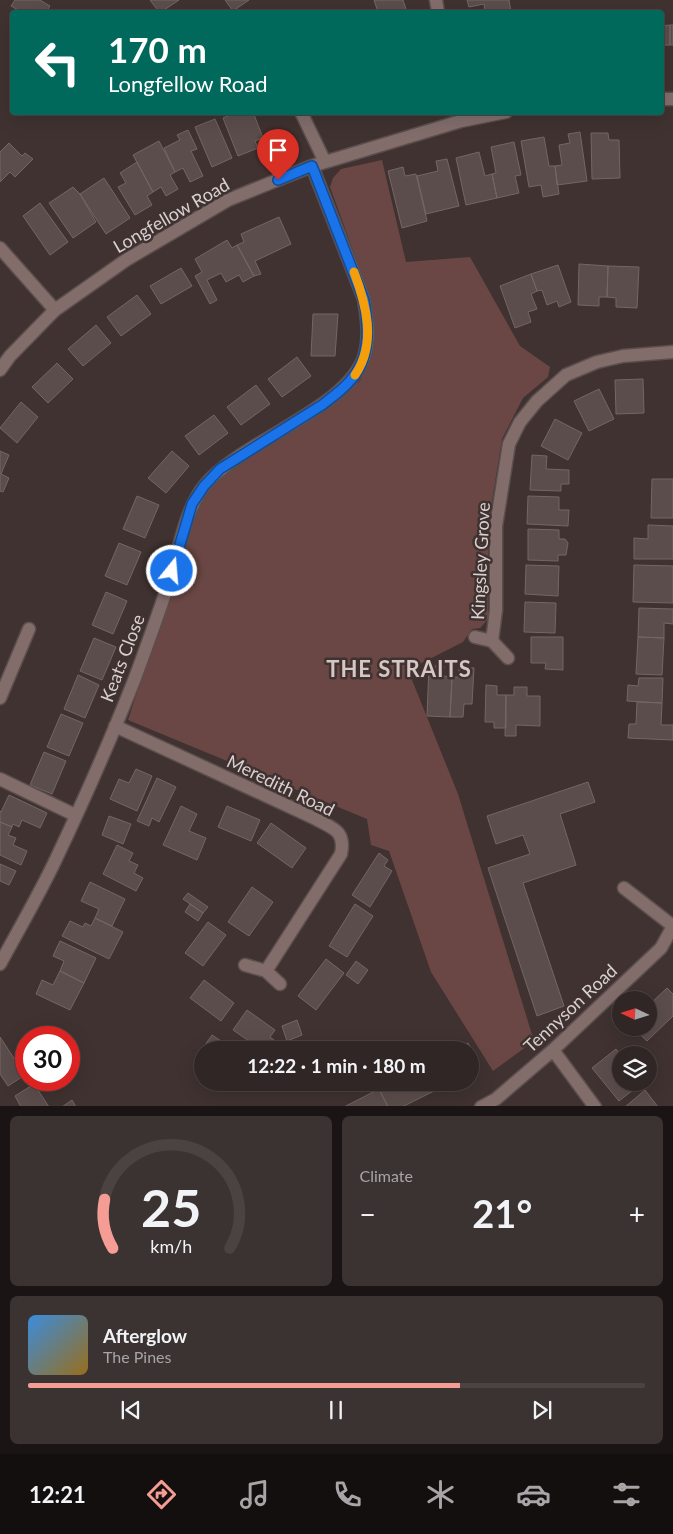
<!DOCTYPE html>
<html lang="en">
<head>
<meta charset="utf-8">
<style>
  body { margin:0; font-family:Lato,sans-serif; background:#3b3232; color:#f1f3f6; height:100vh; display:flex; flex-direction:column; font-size:19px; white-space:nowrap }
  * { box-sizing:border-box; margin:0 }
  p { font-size:16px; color:#a7a5a7 }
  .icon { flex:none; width:28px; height:28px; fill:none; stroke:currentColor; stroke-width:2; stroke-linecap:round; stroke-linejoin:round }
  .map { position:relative; height:1106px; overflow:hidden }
  .sheet { display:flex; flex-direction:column; gap:10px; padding:10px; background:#1a1514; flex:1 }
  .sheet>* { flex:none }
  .banner { position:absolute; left:10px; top:10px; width:654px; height:105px; border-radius:5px; box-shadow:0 5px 20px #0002,0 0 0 1px #4a4342; background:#00695c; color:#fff; overflow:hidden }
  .needle { width:32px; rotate:274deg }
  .controls { position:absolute; left:612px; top:991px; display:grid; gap:10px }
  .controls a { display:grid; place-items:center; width:45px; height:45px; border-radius:50%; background:#2f2625; box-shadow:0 5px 20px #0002,0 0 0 1px #4a4342; font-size:25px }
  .speed { position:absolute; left:15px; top:1026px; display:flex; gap:10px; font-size:25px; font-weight:700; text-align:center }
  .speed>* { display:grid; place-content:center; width:65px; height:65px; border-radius:50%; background:#2f2625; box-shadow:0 5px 20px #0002,0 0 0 1px #4a4342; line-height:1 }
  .speed .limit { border:8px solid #d22; background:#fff; color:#111 }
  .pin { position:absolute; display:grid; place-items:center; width:42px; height:42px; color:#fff; margin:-51px -21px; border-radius:50% 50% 50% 0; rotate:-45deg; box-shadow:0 0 5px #0007 }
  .pin .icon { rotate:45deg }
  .me { position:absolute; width:55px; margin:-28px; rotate:17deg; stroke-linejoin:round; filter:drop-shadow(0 0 4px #0008) }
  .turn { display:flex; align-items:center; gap:18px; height:105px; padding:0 15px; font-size:22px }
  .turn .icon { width:65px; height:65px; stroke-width:2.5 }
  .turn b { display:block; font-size:35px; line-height:42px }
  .big { font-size:38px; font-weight:700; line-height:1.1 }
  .sheet .card { flex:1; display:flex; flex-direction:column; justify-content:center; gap:8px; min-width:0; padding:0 18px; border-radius:8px; background:#3b3232 }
  .sheet .dial { align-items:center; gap:0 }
  .dial svg { height:130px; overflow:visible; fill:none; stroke:#4a4342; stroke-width:7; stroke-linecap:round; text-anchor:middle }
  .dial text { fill:#f1f3f6; stroke:none }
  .song { display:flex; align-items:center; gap:15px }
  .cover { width:60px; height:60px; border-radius:8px; background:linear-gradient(135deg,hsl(210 70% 55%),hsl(40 70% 35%)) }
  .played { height:5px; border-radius:2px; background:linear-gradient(90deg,#f59c94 70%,#4a4342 70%) }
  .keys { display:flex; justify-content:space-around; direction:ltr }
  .heat { display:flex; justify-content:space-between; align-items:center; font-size:28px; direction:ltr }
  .sheet .tiles { flex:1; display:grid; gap:10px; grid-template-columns:1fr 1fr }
  .card:last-child { grid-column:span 2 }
  .trip { position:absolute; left:194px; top:1041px; width:285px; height:50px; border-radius:25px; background:#2f2625; box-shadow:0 5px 20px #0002,0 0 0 1px #4a4342; font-weight:700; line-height:50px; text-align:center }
  .menu { display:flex; height:80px; justify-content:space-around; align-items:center; background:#130f0f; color:#a7a5a7 }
  .menu .icon { width:35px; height:35px }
  .menu .on { color:#f59c94 }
  .menu b { font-size:22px; color:#f1f3f6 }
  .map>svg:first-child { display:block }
  .green { fill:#6a4744 }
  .building { fill:#5b4d4c; stroke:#746664 }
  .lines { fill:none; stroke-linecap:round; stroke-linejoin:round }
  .minor-casing { stroke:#5b4e4d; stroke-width:15 }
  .minor { stroke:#826d6b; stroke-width:12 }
  .route-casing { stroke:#114b97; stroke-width:12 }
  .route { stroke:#1a73e8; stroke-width:9 }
  .slow { stroke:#f59e0b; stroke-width:9 }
  .labels { text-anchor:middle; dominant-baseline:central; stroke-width:5; stroke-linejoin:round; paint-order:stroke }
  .street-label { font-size:18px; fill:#d8d0cf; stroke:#3f3231 }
  .district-label { font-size:22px; font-weight:bold; letter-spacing:1px; fill:#d6c6c4; stroke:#3f3231 }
</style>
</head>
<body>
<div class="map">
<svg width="673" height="1107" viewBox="0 0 673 1107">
  <rect width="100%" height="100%" fill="#3f3231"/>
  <path class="green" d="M382,160L406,262L470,257L520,346L550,367L548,377L523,398L502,439L488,526V619L480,628L472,629L463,642L408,670L458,794L534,1041L493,1071L431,972L389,851L371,845L367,819L128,720L198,504L211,486L226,472L310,420L360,381L370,360L372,303L330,187L333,178L341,169Z"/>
  <path class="building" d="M15,0H40L50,6L46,12H22L11,6Z
    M150,0H179L161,12H159Z
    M225,0H249L233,11Z
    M374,0H403L407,12H378Z
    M467,0H509L511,12H485L484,4L469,7Z
    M670,25H673V45H670Z
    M670,25V45H663L664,64H661V26Z
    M237,112H253L263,138L255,141L258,148L238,156L223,118Z
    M215,119L232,158L212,167L195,127Z
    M188,130L197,149L191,151L203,176L190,182L183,168L175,172L164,148L180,140L177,135Z
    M580,132L587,181L557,185L555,166L562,165L559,145L570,143L568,134Z
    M591,133H608L609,140H619L620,178L592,179Z
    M544,137L549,166H555L559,194L543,197L541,185L529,187L521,141Z
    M159,141L175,172L170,175L178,189L166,196L161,187L153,192L133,155Z
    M514,142L521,175L515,176L519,193L497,198L492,174L496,173L491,147Z
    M9,143L22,156L25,153L33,159L15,177L10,172L0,182V152Z
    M479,152L485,176L492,174L497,198L466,205L456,158Z
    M447,159L459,206L426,214L417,176L438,171L436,161Z
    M137,162L153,192L147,196L152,205L135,215L118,187L126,183L120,173Z
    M403,167L405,176L416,174L427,221L402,228L388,171Z
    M104,178L130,218L106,234L80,194Z
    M73,187L80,194L96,222L73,238L49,203Z
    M40,203L68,242L50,255L23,216Z
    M279,217L291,244L255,261L261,274L254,276L237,245L244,242L241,234Z
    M227,240L232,248L237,245L254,276L243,282L239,275L226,282L221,273L207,280L217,300L210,304L195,276L202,272L195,259Z
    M579,264L608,266L607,297H599V306L578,305Z
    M558,265L571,302L559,307L557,301L547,305L542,290L537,291L531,274Z
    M608,266L639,267L637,308L616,307V298L607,297Z
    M181,268L192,286L161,304L150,286Z
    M531,274L537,291L531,294L537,309L528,312L531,322L515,328L500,286Z
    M137,295L151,314L121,336L107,317Z
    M313,314H338L335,356H311Z
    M96,325L111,343L83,366L68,349Z
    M297,357L311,376L282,397L268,379Z
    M57,363L73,379L48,403L32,387Z
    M643,379L644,413L616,414L615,380Z
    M256,385L270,404L241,425L227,407Z
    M599,389L614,419L589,431L574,401Z
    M21,402L38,417L17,443L0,428Z
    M214,415L228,433L199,455L185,436Z
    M555,419L582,433L568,460L541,446Z
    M0,451L9,455L1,474L9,478L3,492L0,491Z
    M172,451L189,466L166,493L148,478Z
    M532,455L547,456L546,469L569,470V484H561V491L530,490Z
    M652,479H673V518H651Z
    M137,496L159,505L145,538L123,529Z
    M528,496L559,497V510H569L568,526L527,524Z
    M648,525L673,526V559H634V538L648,539Z
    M528,529L559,530V539H565L568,543L566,555H558V561L528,560Z
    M119,543L141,552L127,585L105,576Z
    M526,565L559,566L558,596L525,594Z
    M634,565L673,566V603L633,602Z
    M106,592L127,601L113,634L92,625Z
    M525,602L556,603L555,633L524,632Z
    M639,608L673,609V624L664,623V638L638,637Z
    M531,637H563V670L545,669L546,663H531Z
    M638,637L664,638L662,675L636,674Z
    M94,638L116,647L102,680L80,671Z
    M429,666H444L443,676L452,677L450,717L427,716Z
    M459,667L474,668L472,704H464L463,717H450L452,677H459Z
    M78,675L99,685L85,718L64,709Z
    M639,678H663L662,703L627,701L628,685L638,686Z
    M486,685L497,686V695H506V728H494V722H485Z
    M514,687H527V696H540V726L516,725V736H505L506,695H514Z
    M637,702L662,703L661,725H673V740L628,738L629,724H636Z
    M61,714L83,723L69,756L47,747Z
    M44,752L66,761L52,794L30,785Z
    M136,769L152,776L137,811L110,799L119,779L129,783Z
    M157,778L176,787L159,822L152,818L149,826L137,821Z
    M588,782L595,802L560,814L576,865L523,883L564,1006L537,1016L488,868L530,854L523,835L496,844L487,816Z
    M9,795L47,813L40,828L22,820L19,827L13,824L12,827L0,822V811L1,812Z
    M181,806L197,814L189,831L206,838L197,860L163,845Z
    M227,806L260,820L251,841L218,827Z
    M109,816L131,824L123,844L102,835Z
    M0,822L12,827L8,835L16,838L13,845L27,851L21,865L0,855Z
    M271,823L306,848L292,868L257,843Z
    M117,845L133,853L129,861L138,865L134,873L143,878L136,891L103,874Z
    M379,853L388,860L384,866L392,871L370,907L352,895Z
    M0,864L16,871L9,885L0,881Z
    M90,882L125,899L112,926L95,918L99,909L81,901Z
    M252,887L273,902L249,936L228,922Z
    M188,893L208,907L203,913L183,899Z
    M190,904L203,913L198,921L185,912Z
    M355,904L373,916L347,957L329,946Z
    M95,918L123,932L109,959L62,936L70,921L83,927L85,923L91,926Z
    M208,922L226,935L203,966L185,953Z
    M60,941L96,958L84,983L60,971L64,961L53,956Z
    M326,959L344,973L316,1010L298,996Z
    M356,961L368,970L358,984L346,975Z
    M60,971L84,983L70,1010L36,994L42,980L53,985Z
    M204,980L234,1003L221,1021L190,998Z
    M667,988L673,994V1016L647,1041L633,1028H649V1005Z
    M247,1010L275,1030L270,1037L279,1044L275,1050H262L233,1030Z
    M297,1020L302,1035L287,1041L282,1026Z
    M212,1035L224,1043L220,1050H206L203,1048Z
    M0,1037L25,1075L8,1086L0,1074Z
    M468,1043L479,1064L470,1069V1050H455Z
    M616,1049L621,1056V1082L642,1083L619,1101L592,1068Z
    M393,1082H429L434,1091L402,1107H388L379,1089Z
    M34,1084L49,1107H21L15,1096Z
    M379,1089L388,1107H344Z
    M645,1090L658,1107H625Z
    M72,1100L76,1107H62Z"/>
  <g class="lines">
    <g class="minor-casing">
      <path id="minor" d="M436,0L438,12
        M661,99H673
        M301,112L325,162
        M0,248L55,310
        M0,370L10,356L55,310L126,260L228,200L312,166L461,121L506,112
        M475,637L492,641L508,658
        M492,641L496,610V526L509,444L520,422L537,401L566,375L597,362L623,356L673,352
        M0,698L29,629
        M115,726L314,818C332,828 346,830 341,854L266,971
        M0,779L75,815
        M624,888L673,926
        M0,964C19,929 39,895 56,859C84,800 111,739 135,678C146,648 157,618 167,588C178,557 184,510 205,485C241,441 351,408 365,354C370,336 367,318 364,299L312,166
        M245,965L266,971L280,984
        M553,1050L595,1107
        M481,1107L496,1099L553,1050L661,948L673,926"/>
    </g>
    <use href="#minor" class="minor"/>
  </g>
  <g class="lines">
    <g class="route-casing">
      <path id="route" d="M172,571L192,504L204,486L220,469L322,405C331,398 341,391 349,382C371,359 369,329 364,300L312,166L278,180"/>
    </g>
    <use href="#route" class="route"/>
    <path class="slow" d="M354,272C366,304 377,343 355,375"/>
  </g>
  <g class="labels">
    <g class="street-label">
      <text transform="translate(171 215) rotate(-30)">Longfellow Road</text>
      <text transform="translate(480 561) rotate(-87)">Kingsley Grove</text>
      <text transform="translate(122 658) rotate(-69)">Keats Close</text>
      <text transform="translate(281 785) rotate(26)">Meredith Road</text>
      <text transform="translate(570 1008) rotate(-43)">Tennyson Road</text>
    </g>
    <g class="district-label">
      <text x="399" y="668">THE STRAITS</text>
    </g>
  </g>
</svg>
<div class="controls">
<a><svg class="needle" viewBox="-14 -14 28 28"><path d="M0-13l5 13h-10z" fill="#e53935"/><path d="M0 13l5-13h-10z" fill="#a7a5a7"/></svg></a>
<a><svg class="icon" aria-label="layers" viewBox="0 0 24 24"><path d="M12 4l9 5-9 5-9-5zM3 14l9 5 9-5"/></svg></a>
</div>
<div class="speed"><div class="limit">30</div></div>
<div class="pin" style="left:278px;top:180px;background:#d93025"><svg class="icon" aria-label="arrive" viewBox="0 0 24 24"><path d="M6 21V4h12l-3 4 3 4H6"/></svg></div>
<svg class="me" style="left:172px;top:571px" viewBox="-20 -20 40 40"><circle r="17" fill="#1a73e8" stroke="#fff" stroke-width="3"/><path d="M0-11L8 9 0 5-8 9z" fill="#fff"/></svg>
<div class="trip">12:22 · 1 min · 180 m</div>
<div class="banner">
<div class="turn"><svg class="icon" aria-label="left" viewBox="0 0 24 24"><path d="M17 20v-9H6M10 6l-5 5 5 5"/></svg><div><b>170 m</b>Longfellow Road</div></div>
</div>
</div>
<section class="sheet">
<div class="tiles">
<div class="card dial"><svg viewBox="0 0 100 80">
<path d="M14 69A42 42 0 1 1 86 69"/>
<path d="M14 69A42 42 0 0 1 9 39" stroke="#f59c94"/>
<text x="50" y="56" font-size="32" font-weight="700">25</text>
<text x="50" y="72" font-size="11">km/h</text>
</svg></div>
<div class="card"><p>Climate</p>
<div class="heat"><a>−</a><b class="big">21°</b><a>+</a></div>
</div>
<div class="card">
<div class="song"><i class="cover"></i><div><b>Afterglow</b><p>The Pines</p></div></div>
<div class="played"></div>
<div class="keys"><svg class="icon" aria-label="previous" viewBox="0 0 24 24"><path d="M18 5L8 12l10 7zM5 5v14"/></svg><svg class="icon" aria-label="pause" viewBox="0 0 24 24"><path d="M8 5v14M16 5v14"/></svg><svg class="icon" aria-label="next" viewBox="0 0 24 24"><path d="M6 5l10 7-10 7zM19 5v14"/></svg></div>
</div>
</div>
</section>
<nav class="menu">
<b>12:21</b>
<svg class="icon on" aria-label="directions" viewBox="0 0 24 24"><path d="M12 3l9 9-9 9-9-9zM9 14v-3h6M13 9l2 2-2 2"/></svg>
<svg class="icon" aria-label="music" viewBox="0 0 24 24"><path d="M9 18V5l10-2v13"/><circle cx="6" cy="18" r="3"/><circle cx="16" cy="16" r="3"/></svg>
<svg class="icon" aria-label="phone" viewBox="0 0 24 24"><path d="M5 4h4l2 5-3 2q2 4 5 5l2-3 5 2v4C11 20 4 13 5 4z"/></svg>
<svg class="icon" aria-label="climate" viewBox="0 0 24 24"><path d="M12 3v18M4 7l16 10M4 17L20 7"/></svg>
<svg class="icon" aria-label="car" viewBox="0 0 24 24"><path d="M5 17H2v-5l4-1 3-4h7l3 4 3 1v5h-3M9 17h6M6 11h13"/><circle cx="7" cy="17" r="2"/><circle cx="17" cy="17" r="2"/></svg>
<svg class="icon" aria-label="filters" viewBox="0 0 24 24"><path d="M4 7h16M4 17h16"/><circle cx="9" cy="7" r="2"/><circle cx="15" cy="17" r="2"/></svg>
</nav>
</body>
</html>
